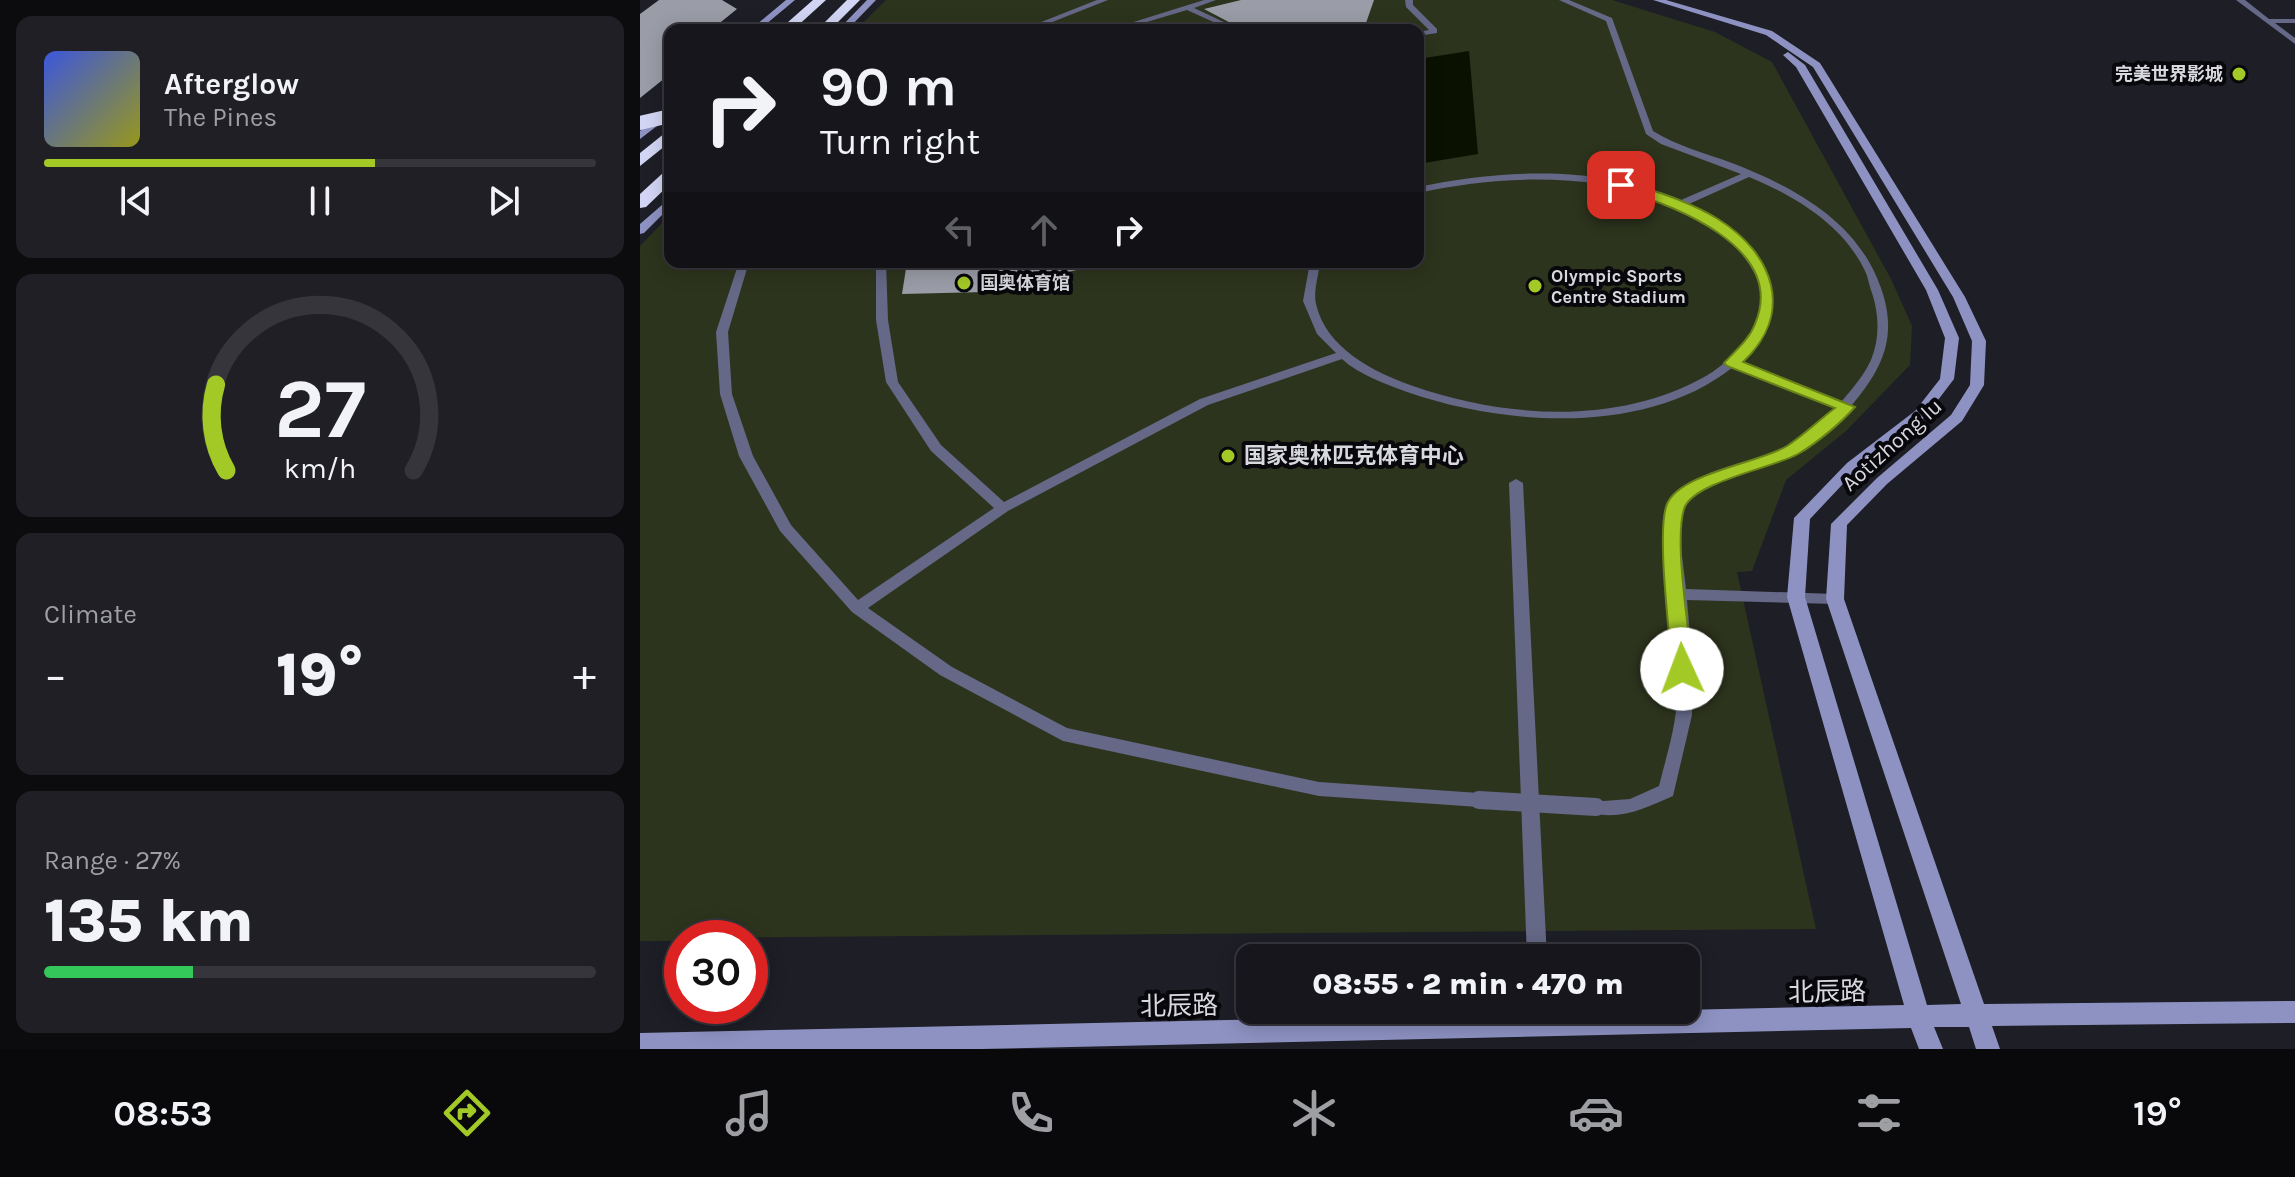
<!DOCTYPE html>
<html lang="en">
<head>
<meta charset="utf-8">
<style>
  body { margin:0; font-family:Karla,"Noto Sans SC",sans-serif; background:#1f1f25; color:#f1f3f6; height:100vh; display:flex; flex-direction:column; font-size:30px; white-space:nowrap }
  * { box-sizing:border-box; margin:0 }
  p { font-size:26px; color:#9e9fa3 }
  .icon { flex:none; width:44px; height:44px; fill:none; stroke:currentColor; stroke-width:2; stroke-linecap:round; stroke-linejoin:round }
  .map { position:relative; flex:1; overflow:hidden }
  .sheet { display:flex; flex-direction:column; gap:16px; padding:16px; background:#0c0c0f; width:640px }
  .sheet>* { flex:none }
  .guide { position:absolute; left:24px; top:24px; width:760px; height:244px; border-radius:16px; box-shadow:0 4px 20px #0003,0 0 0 2px #35353b; background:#16161c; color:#f1f3f6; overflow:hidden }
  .speed { position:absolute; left:24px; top:920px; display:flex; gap:16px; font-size:40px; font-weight:700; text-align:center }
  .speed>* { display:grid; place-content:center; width:104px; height:104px; border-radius:50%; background:#16161c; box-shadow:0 4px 20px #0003,0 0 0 2px #35353b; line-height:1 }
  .speed .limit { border:12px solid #d22; background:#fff; color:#111 }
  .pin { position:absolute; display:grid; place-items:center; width:68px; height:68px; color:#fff; margin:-34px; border-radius:16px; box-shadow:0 4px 12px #0006 }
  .me { position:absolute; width:88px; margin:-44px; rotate:358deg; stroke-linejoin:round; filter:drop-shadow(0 0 6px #0008) }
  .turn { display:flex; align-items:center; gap:28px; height:168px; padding:0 24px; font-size:36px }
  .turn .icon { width:104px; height:104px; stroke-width:2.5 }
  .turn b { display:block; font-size:56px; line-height:68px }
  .lanes { display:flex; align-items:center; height:76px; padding:0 24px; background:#0003; justify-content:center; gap:40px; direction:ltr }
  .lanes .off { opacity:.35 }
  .big { font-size:60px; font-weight:800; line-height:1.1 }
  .sheet .card { flex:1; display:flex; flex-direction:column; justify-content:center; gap:12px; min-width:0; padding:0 28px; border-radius:16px; background:#1f1f25 }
  .sheet .dial { align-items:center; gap:0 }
  .dial svg { height:208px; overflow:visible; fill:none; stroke:#35353b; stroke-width:7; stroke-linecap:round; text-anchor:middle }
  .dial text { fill:#f1f3f6; stroke:none }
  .song { display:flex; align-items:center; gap:24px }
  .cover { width:96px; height:96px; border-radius:12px; background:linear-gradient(135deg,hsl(230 70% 55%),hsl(60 70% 35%)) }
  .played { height:8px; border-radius:4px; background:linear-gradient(90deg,#a3c926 60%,#35353b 60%) }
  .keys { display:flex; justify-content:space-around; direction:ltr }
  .heat { display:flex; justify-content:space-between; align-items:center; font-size:44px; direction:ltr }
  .charge { height:12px; border-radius:6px; background:linear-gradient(90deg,#34c759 27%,#35353b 0) }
  .trip { position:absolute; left:596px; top:944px; width:464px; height:80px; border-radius:16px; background:#16161c; box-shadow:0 4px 20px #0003,0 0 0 2px #35353b; font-weight:800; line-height:80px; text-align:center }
  .tabs { display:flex; height:128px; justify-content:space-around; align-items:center; background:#09090b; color:#9e9fa3 }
  .tabs .icon { width:56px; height:56px }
  .tabs .selected { color:#a3c926 }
  .tabs b { font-size:36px; color:#f1f3f6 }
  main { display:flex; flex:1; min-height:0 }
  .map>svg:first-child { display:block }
  .green { fill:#2d341d }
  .water { fill:#0b1100 }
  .building { fill:#9a9ca7 }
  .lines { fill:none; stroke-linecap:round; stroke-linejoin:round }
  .street { fill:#656886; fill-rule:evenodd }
  .secondary { fill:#8e92c2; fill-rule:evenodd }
  .highway { fill:#d2d6f4; fill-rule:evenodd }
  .street-bridge { stroke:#656886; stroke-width:18 }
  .highway-bridge { stroke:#d2d6f4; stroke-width:14 }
  .route { fill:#a3c926; stroke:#6a8319; stroke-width:2 }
  .poi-dot { fill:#a3c926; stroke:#08080c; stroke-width:3 }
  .labels { text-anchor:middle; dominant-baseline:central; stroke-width:8; stroke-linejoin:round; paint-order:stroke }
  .far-poi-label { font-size:18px; font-weight:bold; fill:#d8d9de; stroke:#08080c; text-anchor:start }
  .street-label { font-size:22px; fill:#d8d9de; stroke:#08080c }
  .poi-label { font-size:22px; font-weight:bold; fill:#d8d9de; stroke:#08080c; text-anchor:start }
  .near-street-label { font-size:26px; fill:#d8d9de; stroke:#08080c }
</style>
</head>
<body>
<main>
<section class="sheet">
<div class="card">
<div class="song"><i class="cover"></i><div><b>Afterglow</b><p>The Pines</p></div></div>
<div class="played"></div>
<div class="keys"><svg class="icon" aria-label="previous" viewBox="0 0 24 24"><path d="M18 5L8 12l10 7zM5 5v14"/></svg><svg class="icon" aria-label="pause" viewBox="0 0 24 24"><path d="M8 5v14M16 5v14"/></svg><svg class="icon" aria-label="next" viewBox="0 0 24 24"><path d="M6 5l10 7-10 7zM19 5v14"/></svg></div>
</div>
<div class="card dial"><svg viewBox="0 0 100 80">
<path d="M14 69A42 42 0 1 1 86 69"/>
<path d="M14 69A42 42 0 0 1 10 36" stroke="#a3c926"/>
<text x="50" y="56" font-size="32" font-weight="700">27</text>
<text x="50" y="72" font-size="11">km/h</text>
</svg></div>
<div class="card"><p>Climate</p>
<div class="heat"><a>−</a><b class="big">19°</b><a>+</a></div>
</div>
<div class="card"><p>Range · 27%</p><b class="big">135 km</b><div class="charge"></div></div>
</section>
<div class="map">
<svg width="1655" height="1049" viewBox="0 0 1655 1049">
  <rect width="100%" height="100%" fill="#1d1e26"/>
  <path class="green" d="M246,0H972L1075,32L1132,62L1251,279L1272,326L1270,365L1206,431L1146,480L1112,571L1097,572L1176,929L42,938V941H0V246L30,215V262H778V30H216Z"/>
  <path class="water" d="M829,51L838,154L778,164V59Z"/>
  <path class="building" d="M19,0H82L97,9L71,30H30V74L0,98V14Z
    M601,0H734L726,23L712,30H604L564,9Z
    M267,262H449V267L344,292L262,294Z"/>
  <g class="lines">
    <path class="street" d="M457,0H468L392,30H381Z
      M564,0H576L554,8L601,30H591L547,10L480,30H468Z
      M765,0H773V5L797,29V33L778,36V32L789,30L766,7Z
      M919,0H929L972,18L1013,131C1037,146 1065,153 1092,163C1154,187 1218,221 1241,288C1258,336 1243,368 1212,405L1211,410L1165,448L1141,459L1076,481L1049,497L1042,505L1038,523L1046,589L1195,594L1200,595L1202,599L1200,603L1195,604L1047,600L1053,670L1052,715L1033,796C1008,807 978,822 950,812L947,807L950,802L990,799L1019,786C1026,757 1036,728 1037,697C1038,662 1036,627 1031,593C1028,568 1020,539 1026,514C1028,504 1034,495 1042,489C1071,466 1111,463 1144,448C1165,439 1181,424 1197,407L1093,367C1007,436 865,426 767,392C746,384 719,375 702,359L568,405L368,511L228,608L312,667L427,728L679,782L839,793L845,795L848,800L845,805L839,807L679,796L423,741L300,675L212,612L140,531L99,456L80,394L76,332L99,262H109L88,332L92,394L113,456L151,525L218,600L354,508L291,451L246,382L236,320V262H246L248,320L258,382L301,445L364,502L560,399L696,353L677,334L663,301L670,262H680C679,274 673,292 676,304C686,348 733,372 773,386C865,418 978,426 1066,376C1084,365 1103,349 1113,330C1122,312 1124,290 1114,272C1099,248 1083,226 1055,214C1043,208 1030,201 1017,197C940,173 856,176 778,193V187C862,169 960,165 1041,200L1101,174L1021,144L1006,134L966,21ZM1109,177C1153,195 1202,224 1224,269C1228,276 1229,285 1232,293C1239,314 1240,338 1231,360C1224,375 1213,388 1202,401L1100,362C1131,331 1142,302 1119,263C1100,233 1081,218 1049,204Z
      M1596,0H1605L1629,19H1655V23H1635L1655,38V44Z
      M876,479L883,483L907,958H887L869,483Z"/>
    <path class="secondary" d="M146,0H155L119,30H110Z
      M227,0H236L207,30H198Z
      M1013,0H1026L1132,31L1180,63L1325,297L1346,341L1344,385L1322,421L1247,484L1207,525L1204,599L1344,1004L1655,1001V1023L1352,1026L1360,1049H1336L1329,1027H1294L1303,1049H1279L1271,1028L341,1049H0V1033L1264,1005L1147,597L1154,518L1207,463L1275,411L1300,379L1305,338L1286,290L1156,67L1143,55L1148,52L1165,65L1298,290L1319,338L1314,379L1285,417L1217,469L1170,519L1165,597L1287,1005L1321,1004L1186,599L1191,524L1237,478L1311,415L1330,385L1332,341L1313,297L1173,67L1126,35Z
      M22,113H30V116L0,139V131Z
      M30,198V207L4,233L0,234V224Z"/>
    <path class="highway" d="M173,0H186L153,30H139Z
      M207,0H220L190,30H177Z
      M30,129V142L0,166V153Z
      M30,170V184L6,207L0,208V194L24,172Z"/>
    <path class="street-bridge" d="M839,800L956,807"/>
    <path class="highway-bridge" d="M0,123L30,116"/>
  </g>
  <path class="route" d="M981,181C1014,190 1049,201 1078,219C1134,254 1155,313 1103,362L1215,407C1201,423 1177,443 1158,454C1133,468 1052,482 1044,509C1034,541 1049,632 1053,669L1050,675H1035L1032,669C1030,635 1016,531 1027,504C1040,473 1119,463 1147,446C1164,435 1179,420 1195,408L1087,366L1084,363C1095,351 1109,340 1115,324C1148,246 1030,204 976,188V182Z"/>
  <g class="poi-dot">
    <circle cx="1599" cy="74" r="8"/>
    <circle cx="324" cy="283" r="8"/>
    <circle cx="895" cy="286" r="8"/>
    <circle cx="588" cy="456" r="8"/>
  </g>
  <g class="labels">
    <g class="far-poi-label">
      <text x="1583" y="74" text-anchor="end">完美世界影城</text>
      <text x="911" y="276">Olympic Sports<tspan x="911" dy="21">Centre Stadium</tspan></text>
      <text x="340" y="283">国奥体育馆</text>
    </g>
    <g class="street-label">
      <text transform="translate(1252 445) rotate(-42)">Aotizhong lu</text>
    </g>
    <g class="poi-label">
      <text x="604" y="456">国家奥林匹克体育中心</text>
    </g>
    <g class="near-street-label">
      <text transform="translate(1187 992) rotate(-1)">北辰路</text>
      <text transform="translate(539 1006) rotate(-1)">北辰路</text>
    </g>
  </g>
</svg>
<div class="speed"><div class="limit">30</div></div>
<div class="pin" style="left:981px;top:185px;background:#d93025"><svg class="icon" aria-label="arrive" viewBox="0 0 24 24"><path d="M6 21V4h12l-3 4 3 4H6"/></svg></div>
<svg class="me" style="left:1042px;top:669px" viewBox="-20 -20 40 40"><circle r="19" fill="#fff"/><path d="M0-13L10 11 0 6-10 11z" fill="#a3c926"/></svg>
<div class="trip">08:55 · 2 min · 470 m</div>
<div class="guide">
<div class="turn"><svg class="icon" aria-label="right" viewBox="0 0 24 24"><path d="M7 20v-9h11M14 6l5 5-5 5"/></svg><div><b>90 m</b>Turn right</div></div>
<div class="lanes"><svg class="icon off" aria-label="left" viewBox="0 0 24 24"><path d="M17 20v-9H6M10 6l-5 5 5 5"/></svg><svg class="icon off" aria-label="ahead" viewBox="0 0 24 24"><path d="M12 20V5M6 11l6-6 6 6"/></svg><svg class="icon" aria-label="right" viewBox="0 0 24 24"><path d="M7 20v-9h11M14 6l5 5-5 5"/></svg></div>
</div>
</div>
</main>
<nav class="tabs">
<b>08:53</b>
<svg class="icon selected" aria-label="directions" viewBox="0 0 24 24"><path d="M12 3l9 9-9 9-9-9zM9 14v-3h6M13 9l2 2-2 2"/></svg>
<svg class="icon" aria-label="music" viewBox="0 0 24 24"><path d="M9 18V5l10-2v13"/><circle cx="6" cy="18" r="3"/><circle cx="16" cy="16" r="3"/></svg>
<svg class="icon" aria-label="phone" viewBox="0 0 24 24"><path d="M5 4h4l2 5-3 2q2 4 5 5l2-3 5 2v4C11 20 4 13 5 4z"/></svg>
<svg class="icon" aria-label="climate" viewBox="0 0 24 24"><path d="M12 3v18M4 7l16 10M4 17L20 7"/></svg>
<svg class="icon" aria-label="car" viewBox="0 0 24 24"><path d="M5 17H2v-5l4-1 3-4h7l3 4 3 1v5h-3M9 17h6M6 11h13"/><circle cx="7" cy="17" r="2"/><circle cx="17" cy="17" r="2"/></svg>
<svg class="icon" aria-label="filters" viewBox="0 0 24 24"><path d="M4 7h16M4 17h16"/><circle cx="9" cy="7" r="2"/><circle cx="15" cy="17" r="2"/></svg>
<b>19°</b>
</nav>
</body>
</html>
